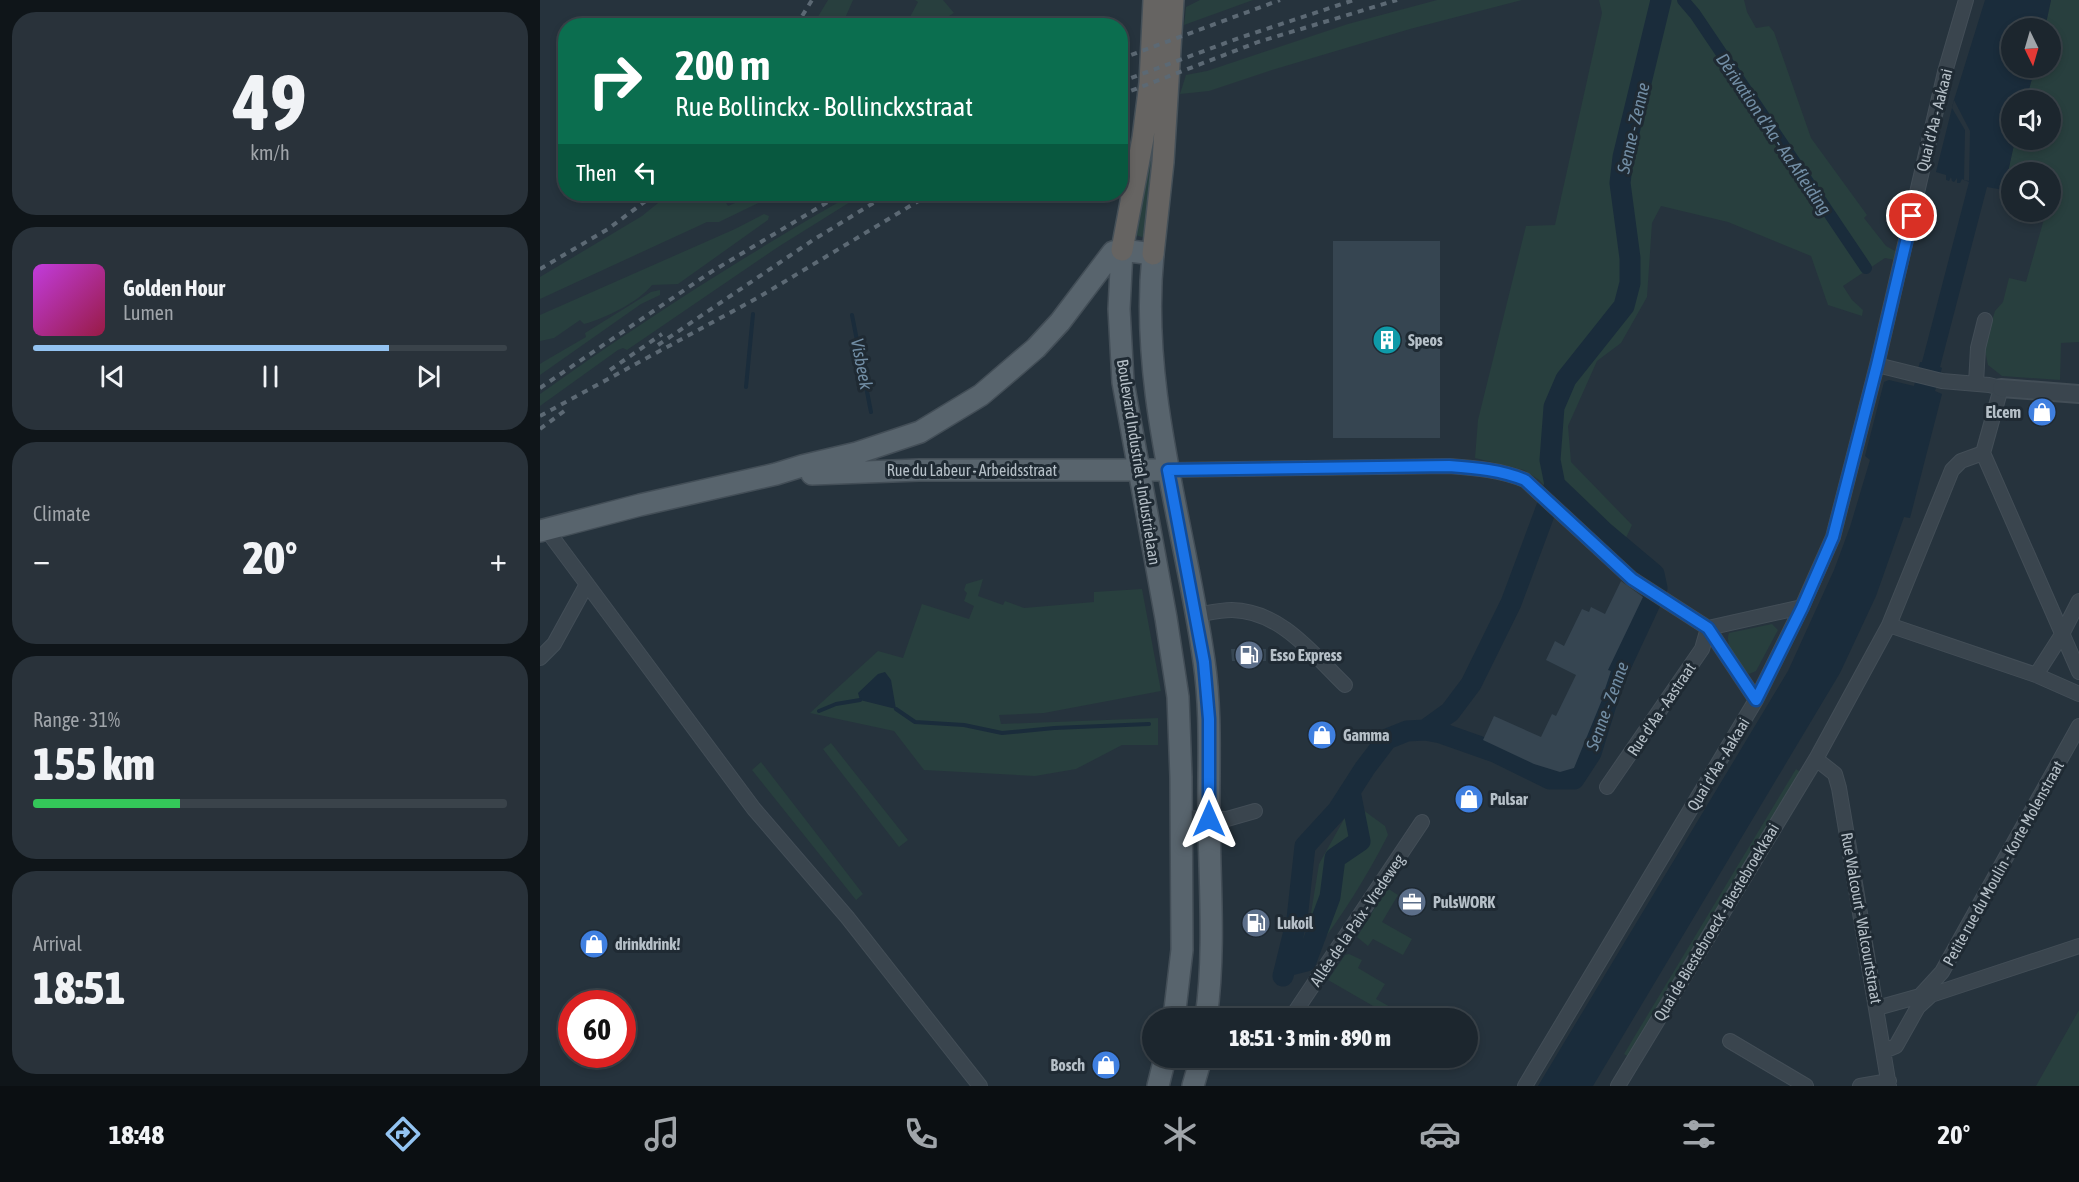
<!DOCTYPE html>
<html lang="en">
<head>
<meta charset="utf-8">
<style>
  body { margin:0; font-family:"Asap Condensed",sans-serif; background:#29323a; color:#f1f3f6; height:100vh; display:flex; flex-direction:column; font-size:22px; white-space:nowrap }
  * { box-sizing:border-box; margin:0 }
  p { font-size:20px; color:#a0a5aa }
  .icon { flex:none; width:33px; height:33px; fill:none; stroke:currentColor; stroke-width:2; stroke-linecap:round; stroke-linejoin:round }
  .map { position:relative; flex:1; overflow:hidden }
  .side { display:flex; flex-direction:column; gap:12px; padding:12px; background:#0f1519; width:540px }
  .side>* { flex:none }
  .guide { position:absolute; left:18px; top:18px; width:570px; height:183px; border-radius:24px; box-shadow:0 3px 9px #0003,0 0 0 2px #3a434a; background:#0b6e4f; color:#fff; overflow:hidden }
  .needle { width:39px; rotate:175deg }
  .buttons { position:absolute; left:1461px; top:18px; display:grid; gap:12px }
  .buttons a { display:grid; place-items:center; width:60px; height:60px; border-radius:50%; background:#1c262e; box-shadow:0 3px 9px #0003,0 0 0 2px #3a434a; font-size:30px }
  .speed { position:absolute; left:18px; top:990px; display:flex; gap:12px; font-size:30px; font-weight:700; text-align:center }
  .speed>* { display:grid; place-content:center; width:78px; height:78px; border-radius:50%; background:#1c262e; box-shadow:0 3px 9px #0003,0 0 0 2px #3a434a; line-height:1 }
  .speed .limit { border:9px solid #d22; background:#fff; color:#111 }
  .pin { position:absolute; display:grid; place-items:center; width:51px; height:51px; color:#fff; margin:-26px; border:3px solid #fff; border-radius:50%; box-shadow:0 2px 6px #0007 }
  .me { position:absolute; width:66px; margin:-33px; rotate:0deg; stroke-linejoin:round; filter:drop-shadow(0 0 4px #0008) }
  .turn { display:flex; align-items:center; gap:21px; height:126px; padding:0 18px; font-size:27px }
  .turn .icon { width:78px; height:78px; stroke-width:2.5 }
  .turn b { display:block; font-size:42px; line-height:51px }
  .then { display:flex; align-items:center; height:57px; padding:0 18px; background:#0003; gap:12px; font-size:22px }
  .big { font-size:45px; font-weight:800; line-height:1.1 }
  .side .card { flex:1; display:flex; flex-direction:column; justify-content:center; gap:9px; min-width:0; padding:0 21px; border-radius:24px; background:#29323a }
  .side .dial { align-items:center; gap:0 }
  .dial b { font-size:78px; line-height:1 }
  .song { display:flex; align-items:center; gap:18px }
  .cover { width:72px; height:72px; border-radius:9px; background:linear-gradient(135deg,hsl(290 70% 55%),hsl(340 70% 35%)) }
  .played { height:6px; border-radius:3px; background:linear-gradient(90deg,#93c3f1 75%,#3a434a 75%) }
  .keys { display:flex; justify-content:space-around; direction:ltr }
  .heat { display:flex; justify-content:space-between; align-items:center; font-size:33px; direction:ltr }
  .charge { height:9px; border-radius:4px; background:linear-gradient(90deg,#34c759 31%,#3a434a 0) }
  .trip { position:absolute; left:602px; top:1008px; width:336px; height:60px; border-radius:30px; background:#1c262e; box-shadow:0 3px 9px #0003,0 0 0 2px #3a434a; font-weight:800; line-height:60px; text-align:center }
  .tab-bar { display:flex; height:96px; justify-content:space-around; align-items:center; background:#0b0f12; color:#a0a5aa }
  .tab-bar .icon { width:42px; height:42px }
  .tab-bar .current { color:#93c3f1 }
  .tab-bar b { font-size:27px; color:#f1f3f6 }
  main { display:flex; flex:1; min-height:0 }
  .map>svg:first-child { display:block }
  .green { fill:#283f3e }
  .water { fill:#1a2c3b }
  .pier { fill:#26333d }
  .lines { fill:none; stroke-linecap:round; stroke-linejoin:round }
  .stream { stroke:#1a2c3b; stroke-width:4 }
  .canal { stroke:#1a2c3b; stroke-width:12 }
  .river { stroke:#1a2c3b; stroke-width:21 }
  .building { fill:#364551 }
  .minor-casing { stroke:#434e57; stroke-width:16 }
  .tertiary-casing { stroke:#434e57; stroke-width:20 }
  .primary-casing { stroke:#434e57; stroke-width:24 }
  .trunk-casing { stroke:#455058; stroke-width:24 }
  .minor { stroke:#3a454e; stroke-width:14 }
  .tertiary { stroke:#3a454e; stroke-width:16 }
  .primary { stroke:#58646d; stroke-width:21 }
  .trunk { stroke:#666462; stroke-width:21 }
  .rail { stroke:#5c6974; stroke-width:4; stroke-dasharray:6 6; stroke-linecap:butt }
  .route-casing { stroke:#114b97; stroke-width:15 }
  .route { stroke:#1a73e8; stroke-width:10 }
  .labels { text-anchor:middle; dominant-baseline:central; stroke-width:6; stroke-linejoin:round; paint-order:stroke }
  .street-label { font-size:16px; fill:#b6c0c8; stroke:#1f2a33 }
  .poi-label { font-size:16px; font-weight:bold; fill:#b6c0c8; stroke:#1f2a33; text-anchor:start }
  .water-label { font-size:18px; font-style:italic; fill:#728ea5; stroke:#1f2a33 }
</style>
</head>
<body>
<main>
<section class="side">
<div class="card dial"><b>49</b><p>km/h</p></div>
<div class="card">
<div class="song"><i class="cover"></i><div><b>Golden Hour</b><p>Lumen</p></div></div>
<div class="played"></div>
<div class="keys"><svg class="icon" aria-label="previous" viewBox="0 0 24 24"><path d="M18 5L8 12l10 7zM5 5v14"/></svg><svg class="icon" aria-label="pause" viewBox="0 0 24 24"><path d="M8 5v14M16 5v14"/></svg><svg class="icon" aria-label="next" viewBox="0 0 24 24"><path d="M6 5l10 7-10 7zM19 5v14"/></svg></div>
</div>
<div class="card"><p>Climate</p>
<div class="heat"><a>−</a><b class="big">20°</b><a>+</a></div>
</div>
<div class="card"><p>Range · 31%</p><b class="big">155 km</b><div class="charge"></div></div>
<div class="card"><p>Arrival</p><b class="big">18:51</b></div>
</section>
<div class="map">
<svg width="1539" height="1086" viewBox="0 0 1539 1086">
  <rect width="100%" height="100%" fill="#26333d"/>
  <path class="green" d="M288,0H313L302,25H273Z
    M375,0H403L414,13L396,24L370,17L378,2Z
    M627,0L607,236L602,237L595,235Z
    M660,0H713L644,25L646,7Z
    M897,0H982L870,29L732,70L669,91L640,94L646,75L667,71L808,24Z
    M1059,0H1204L1207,12L1216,28L1229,26L1234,32L1271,138L1327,215L1324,218L1346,246L1357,252L1355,260L1345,258L1303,286L1312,300L1323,310L1322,316L1288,305L1271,256L1188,222L1121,206L1112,223L1107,297L1081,343L1057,361L1028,426L1031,462L1092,525L1078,555L1041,523L999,480L984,470L935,458L938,420L986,226L1015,225L1062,13Z
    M1511,0H1539V342L1521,343L1520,380L1462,376L1448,365L1444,346L1455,311L1463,302L1469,278L1486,282L1506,212H1510V172H1472L1471,193L1464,190L1475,140H1510V100H1486L1495,68H1510V28H1505Z
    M129,194H181L188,206L216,194H237L179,222H167L0,299V277L102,216Z
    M313,194H323L238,247L87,350L83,348L78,350L0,406V394C101,322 205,255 313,194Z
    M224,214L229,216L228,220L138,284L112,285C100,301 64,319 44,324L40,320L14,338L0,341V315L195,229Z
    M120,290V295L101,304L0,375V364L3,362L46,337L45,333L111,292Z
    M443,579L438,596L463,605L465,601L484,608L554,602V592L602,589L621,691L504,713L459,715L461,724L618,718V745H582L536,769L495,776L384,770L354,731L270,713L338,651L363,658L382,604L429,619L434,606L424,601L427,593L424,590L426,584Z
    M1232,624L1238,630L1216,671L1209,674C1199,667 1184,645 1189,633Z
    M291,743L368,840L359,847L283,749Z
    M221,762L323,894L316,900L212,770Z
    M1256,769L1262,773L1090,1058L1084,1054Z
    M819,807L845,826L848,835C826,878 802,916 773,954L765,950L779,864L808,812Z
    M847,888L858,895L842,922L872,939L863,955L833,939L828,946L817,937Z
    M809,954L822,960L818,968L845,984L836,999L870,1018H854L788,980L805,955Z
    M1539,1010V1086H1496Z"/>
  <path class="water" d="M1445,0H1511L1505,28H1472V68H1495L1486,100H1472V140H1475L1464,190L1447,187L1400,367L1402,368L1395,391L1402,394L1370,518L1364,517L1336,596L1300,673L1053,1086H998L1248,671L1294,570L1310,527L1330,460L1325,456L1344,382L1349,380L1374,386L1380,362H1382L1429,182L1422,179L1420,183H1417V178L1414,182L1412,181L1411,177L1409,181L1406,180V175L1396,172L1414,100Z
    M345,672L351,680L356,709L320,700L318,693L338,674Z"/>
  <path class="pier" d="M1414,100L1430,131L1429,181L1424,180L1425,130L1412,108Z"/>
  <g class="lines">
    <path class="stream" d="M312,315L331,412
      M206,387L213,314
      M356,709L375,722L424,725L462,733L514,728L609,724
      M279,711L296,704L320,700"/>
    <path class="canal" d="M1143,0L1155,14L1326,268"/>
    <path class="river" d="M885,730L901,733L955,752L1010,779H1034L1051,753L1073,682L1117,588L1114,574L1064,532L1015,485
      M746,966L766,961L790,897L795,858L820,841L810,791
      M743,976L757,919L765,846L798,810L825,768L847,739L867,731L885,730L910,712L931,684L971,603L1015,485L1010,460L1014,407L1026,379L1084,306L1090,283V258L1080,183L1083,157L1121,0"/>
  </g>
  <path class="building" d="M793,241H900V438H793Z
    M1081,581L1103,597L1068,670L1071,671L1065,689L1066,690L1034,768L1020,772L994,764L943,740L954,716L1001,737L1012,714L1016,716L1036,675L1006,660L1015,641L1024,646L1042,609L1049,612L1051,607L1065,614Z
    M691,649H726V661H692Z"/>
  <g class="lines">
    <g class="minor-casing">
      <path id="minor" d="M1337,365L1402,381L1449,385L1461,388L1443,453
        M1436,383L1438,348L1445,320
        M1443,453L1539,672
        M629,470L909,466C936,468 961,470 985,480L1092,579L1168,628L1216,700
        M6,529L214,809L307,917L440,1086
        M656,615C668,613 680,610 692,610C741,611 773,654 805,685
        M1349,625L1496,675L1539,694
        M1168,628L1262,607
        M0,658L14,644L47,584
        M1496,675L1521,636L1539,601
        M1276,759L1295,774L1299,788L1349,1086
        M1067,787L1162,649L1168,628
        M641,818L687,819L715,811
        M1337,1008L1380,996L1402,972L1539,726
        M751,1018L882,822
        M1190,1041L1266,1086
        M1344,1051L1356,1046L1378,1007L1391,995L1539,946
        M985,1086L1216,700L1262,607L1293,537L1337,365L1405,72L1426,0
        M1078,1086L1276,759L1349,625L1412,470L1421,461L1443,453
        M1320,1086L1349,1081"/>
    </g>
    <g class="tertiary-casing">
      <path id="tertiary" d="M1461,388L1539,394"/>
    </g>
    <g class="primary-casing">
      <path id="primary" d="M582,250L579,309L583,382L626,618L638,697L641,777L642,950L634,1018
        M272,474L379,470H629
        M0,531L100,505L236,474L262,466L317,453L380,432L441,395L496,348L520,322L573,252L582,250L613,254C599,392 645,525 664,661C672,715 668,770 669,824C670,888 675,955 666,1018
        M618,1086L625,1058
        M653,1086L661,1058"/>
    </g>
    <g class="trunk-casing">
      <path id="trunk" d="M582,250L603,138L610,83L614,0
        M613,254L623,162L633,0"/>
    </g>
    <use href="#minor" class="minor"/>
    <use href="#tertiary" class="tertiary"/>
    <use href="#primary" class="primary"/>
    <use href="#trunk" class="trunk"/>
    <path class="rail" d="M256,26L272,0
      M580,59L740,0
      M580,82L699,38L814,0
      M580,95L718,42L857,0
      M0,269L68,229L115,194
      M118,345L273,240L348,194
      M70,370L122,334
      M0,388L171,272L301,194
      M0,416L219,297L390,194
      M0,429L27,409"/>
  </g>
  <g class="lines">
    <g class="route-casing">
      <path id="route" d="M669,819V719L664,662L628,470L909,466C936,468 961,470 985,480L1092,579L1168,628L1216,700L1262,608L1293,537L1337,365L1372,216"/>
    </g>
    <use href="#route" class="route"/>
  </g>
  <defs>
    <g id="building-disc" transform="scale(1.5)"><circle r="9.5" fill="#0f9aa8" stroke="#1f2a33"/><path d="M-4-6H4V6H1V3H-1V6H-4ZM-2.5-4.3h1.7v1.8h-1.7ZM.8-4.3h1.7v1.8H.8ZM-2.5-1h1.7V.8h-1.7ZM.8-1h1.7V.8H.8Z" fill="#fff"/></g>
    <g id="shop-disc" transform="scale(1.5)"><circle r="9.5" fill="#3f7fe0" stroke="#1f2a33"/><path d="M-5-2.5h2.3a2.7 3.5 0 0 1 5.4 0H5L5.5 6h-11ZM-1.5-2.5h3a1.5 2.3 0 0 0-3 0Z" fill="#fff"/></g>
    <g id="fuel-disc" transform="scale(1.5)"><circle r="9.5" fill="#5c6f8a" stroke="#1f2a33"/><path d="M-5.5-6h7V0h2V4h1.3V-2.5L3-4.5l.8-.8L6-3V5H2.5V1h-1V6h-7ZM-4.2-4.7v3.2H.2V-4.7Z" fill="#fff"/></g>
    <g id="office-disc" transform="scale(1.5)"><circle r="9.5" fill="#5c6f8a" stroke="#1f2a33"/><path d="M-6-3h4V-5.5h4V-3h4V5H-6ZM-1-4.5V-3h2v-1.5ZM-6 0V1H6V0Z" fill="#fff"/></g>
  </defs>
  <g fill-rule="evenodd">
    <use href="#building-disc" x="847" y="340"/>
    <use href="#shop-disc" x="1502" y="412"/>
    <use href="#fuel-disc" x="709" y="655"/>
    <use href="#shop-disc" x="782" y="735"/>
    <use href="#shop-disc" x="929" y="799"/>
    <use href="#office-disc" x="872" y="902"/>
    <use href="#fuel-disc" x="716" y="923"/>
    <use href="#shop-disc" x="54" y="944"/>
    <use href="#shop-disc" x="566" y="1065"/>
  </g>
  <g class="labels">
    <g class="street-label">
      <text transform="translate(1394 120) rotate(-76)">Quai d'Aa - Aakaai</text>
      <text transform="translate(599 462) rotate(81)">Boulevard Industriel - Industrielaan</text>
      <text x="432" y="470">Rue du Labeur - Arbeidsstraat</text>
      <text transform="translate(1121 709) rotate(-56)">Rue d'Aa - Aastraat</text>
      <text transform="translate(1178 764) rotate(-59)">Quai d'Aa - Aakaai</text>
      <text transform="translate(1463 863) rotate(-61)">Petite rue du Moulin - Korte Molenstraat</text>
      <text transform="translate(1322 918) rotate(80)">Rue Walcourt - Walcourtstraat</text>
      <text transform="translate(817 920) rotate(-56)">Allée de la Paix - Vredeweg</text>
      <text transform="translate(1176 922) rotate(-59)">Quai de Biestebroeck - Biestebroekkaai</text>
    </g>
    <g class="poi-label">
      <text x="868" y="340">Speos</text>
      <text x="1481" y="412" text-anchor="end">Elcem</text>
      <text x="730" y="655">Esso Express</text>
      <text x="803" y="735">Gamma</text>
      <text x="950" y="799">Pulsar</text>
      <text x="893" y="902">PulsWORK</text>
      <text x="737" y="923">Lukoil</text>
      <text x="75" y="944">drinkdrink!</text>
      <text x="545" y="1065" text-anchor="end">Bosch</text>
    </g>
    <g class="water-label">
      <text transform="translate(1093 128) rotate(-77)">Senne - Zenne</text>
      <text transform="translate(1234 134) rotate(56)">Dérivation d'Aa - Aa Afleiding</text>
      <text transform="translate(322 364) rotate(79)">Visbeek</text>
      <text transform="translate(1067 706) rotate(-70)">Senne - Zenne</text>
    </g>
  </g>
</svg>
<div class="buttons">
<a><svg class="needle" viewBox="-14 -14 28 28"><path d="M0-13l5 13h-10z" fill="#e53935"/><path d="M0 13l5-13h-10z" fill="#a0a5aa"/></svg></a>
<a><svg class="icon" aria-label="sound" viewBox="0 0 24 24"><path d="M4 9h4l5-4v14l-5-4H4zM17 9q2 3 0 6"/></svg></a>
<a><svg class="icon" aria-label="search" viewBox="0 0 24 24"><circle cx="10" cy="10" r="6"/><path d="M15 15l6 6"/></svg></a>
</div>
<div class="speed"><div class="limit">60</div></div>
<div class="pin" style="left:1372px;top:216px;background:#d93025"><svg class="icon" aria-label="arrive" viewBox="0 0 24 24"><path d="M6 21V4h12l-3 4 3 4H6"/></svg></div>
<svg class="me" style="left:669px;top:819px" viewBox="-20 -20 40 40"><path d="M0-17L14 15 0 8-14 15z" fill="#1a73e8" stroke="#fff" stroke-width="4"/></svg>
<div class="trip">18:51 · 3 min · 890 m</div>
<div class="guide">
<div class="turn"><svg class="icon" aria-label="right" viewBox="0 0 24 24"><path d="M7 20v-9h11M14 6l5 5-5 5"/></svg><div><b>200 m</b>Rue Bollinckx - Bollinckxstraat</div></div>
<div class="then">Then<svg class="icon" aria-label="left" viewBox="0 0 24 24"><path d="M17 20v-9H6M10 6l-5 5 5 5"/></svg></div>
</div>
</div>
</main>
<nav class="tab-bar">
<b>18:48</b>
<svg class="icon current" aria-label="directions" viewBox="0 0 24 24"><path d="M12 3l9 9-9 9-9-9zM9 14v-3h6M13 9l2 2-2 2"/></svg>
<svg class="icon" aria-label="music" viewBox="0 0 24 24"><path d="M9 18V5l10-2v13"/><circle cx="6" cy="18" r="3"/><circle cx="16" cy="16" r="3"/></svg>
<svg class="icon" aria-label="phone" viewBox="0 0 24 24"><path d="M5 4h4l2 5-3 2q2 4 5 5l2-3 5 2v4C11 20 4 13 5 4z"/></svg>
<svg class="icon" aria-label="climate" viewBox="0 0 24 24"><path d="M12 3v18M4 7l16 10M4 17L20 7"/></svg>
<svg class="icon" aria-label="car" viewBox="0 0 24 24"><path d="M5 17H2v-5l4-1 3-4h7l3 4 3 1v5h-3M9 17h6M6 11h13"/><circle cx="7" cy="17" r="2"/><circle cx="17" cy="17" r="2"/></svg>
<svg class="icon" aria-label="filters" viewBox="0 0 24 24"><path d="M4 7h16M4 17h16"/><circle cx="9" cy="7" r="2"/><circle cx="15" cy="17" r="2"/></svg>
<b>20°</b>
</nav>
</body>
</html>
